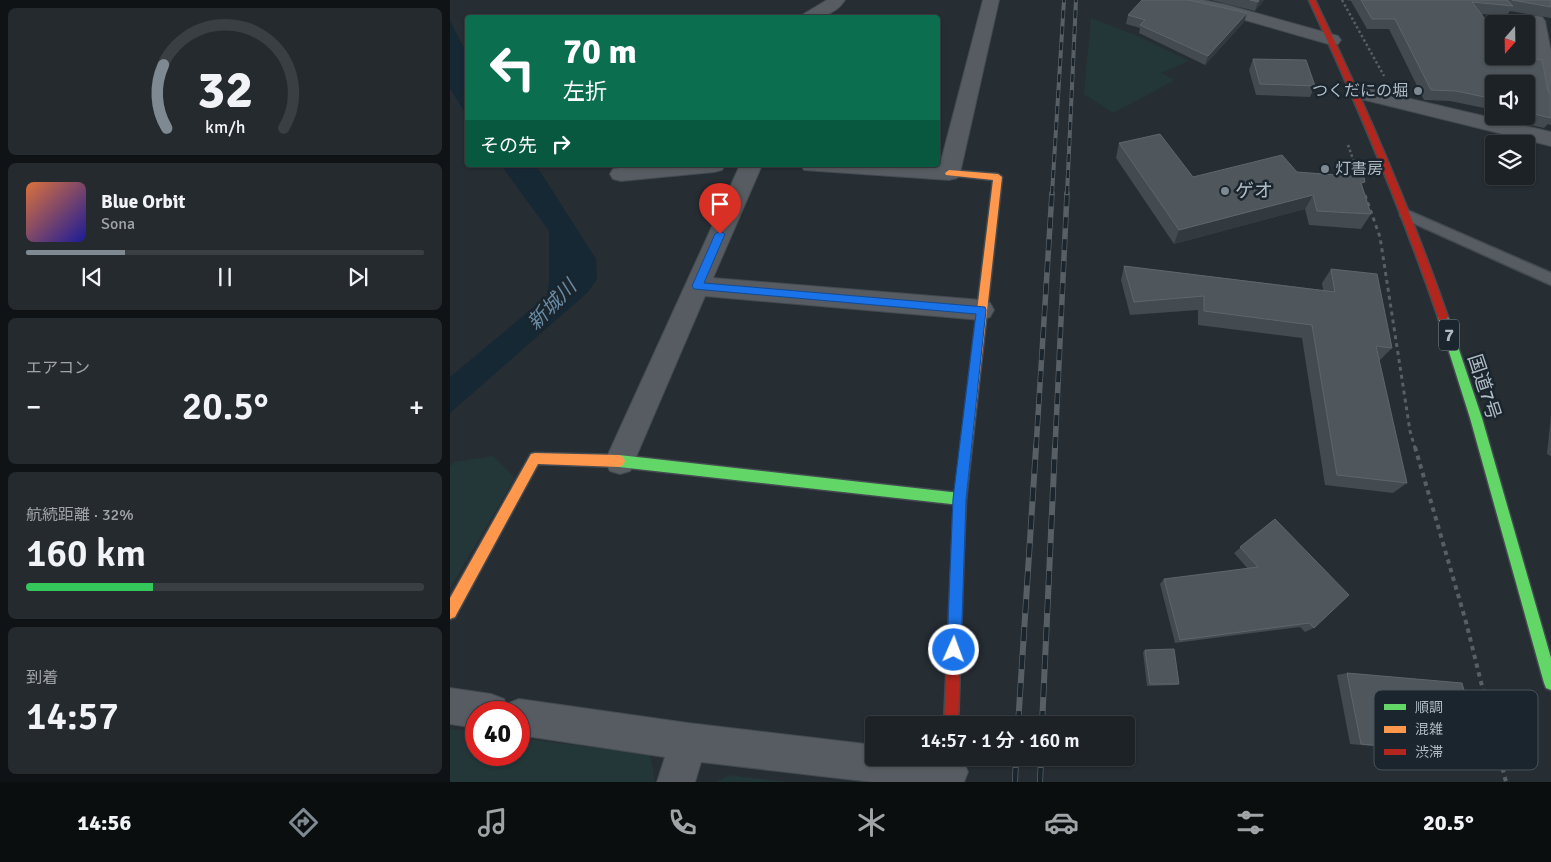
<!DOCTYPE html>
<html lang="ja">
<head>
<meta charset="utf-8">
<style>
  body { margin:0; font-family:Signika,"Noto Sans JP",sans-serif; background:#252a2e; color:#f1f3f6; height:100vh; display:flex; flex-direction:column; font-size:19px; white-space:nowrap }
  * { box-sizing:border-box; margin:0 }
  p { font-size:16px; color:#a0a4a7 }
  .icon { flex:none; width:28px; height:28px; fill:none; stroke:currentColor; stroke-width:2; stroke-linecap:round; stroke-linejoin:round }
  .map { position:relative; flex:1; overflow:hidden }
  .side { display:flex; flex-direction:column; gap:8px; padding:8px; background:#0f1315; width:450px }
  .side>* { flex:none }
  .hud { position:absolute; left:15px; top:15px; width:475px; height:152px; border-radius:5px; box-shadow:0 1px 4px #0004,0 0 0 1px #3a3f43; background:#0b6e4f; color:#fff; overflow:hidden }
  .needle { width:32px; rotate:200deg }
  .buttons { position:absolute; left:1035px; top:15px; display:grid; gap:10px }
  .buttons a { display:grid; place-items:center; width:50px; height:50px; border-radius:5px; background:#1c2226; box-shadow:0 1px 4px #0004,0 0 0 1px #3a3f43; font-size:25px }
  .speed { position:absolute; left:15px; top:701px; display:flex; gap:10px; font-size:25px; font-weight:700; text-align:center }
  .speed>* { display:grid; place-content:center; width:65px; height:65px; border-radius:50%; background:#1c2226; box-shadow:0 1px 4px #0004,0 0 0 1px #3a3f43; line-height:1 }
  .speed .limit { border:8px solid #d22; background:#fff; color:#111 }
  .pin { position:absolute; display:grid; place-items:center; width:42px; height:42px; color:#fff; margin:-51px -21px; border-radius:50% 50% 50% 0; rotate:-45deg; box-shadow:0 0 5px #0007 }
  .pin .icon { rotate:45deg }
  .me { position:absolute; width:55px; margin:-28px; rotate:2deg; stroke-linejoin:round; filter:drop-shadow(0 0 4px #0008) }
  .turn { display:flex; align-items:center; gap:18px; height:105px; padding:0 15px; font-size:22px }
  .turn .icon { width:65px; height:65px; stroke-width:2.5 }
  .turn b { display:block; font-size:35px; line-height:42px }
  .then { display:flex; align-items:center; height:48px; padding:0 15px; background:#0003; gap:10px; font-size:19px }
  .big { font-size:38px; font-weight:600; line-height:1.1 }
  .side .widget { flex:1; display:flex; flex-direction:column; justify-content:center; gap:8px; min-width:0; padding:0 18px; border-radius:8px; background:#252a2e }
  .side .dial { align-items:center; gap:0 }
  .dial svg { height:130px; overflow:visible; fill:none; stroke:#3a3f43; stroke-width:7; stroke-linecap:round; text-anchor:middle }
  .dial text { fill:#f1f3f6; stroke:none }
  .song { display:flex; align-items:center; gap:15px }
  .cover { width:60px; height:60px; border-radius:8px; background:linear-gradient(135deg,hsl(20 70% 55%),hsl(240 70% 35%)) }
  .played { height:5px; border-radius:2px; background:linear-gradient(90deg,#7f8992 25%,#3a3f43 25%) }
  .keys { display:flex; justify-content:space-around; direction:ltr }
  .heat { display:flex; justify-content:space-between; align-items:center; font-size:28px; direction:ltr }
  .charge { height:8px; border-radius:4px; background:linear-gradient(90deg,#34c759 32%,#3a3f43 0) }
  .trip { position:absolute; left:415px; top:716px; width:270px; height:50px; border-radius:5px; background:#1c2226; box-shadow:0 1px 4px #0004,0 0 0 1px #3a3f43; font-weight:600; line-height:50px; text-align:center }
  .dock { display:flex; height:80px; justify-content:space-around; align-items:center; background:#0b0e0f; color:#a0a4a7 }
  .dock .icon { width:35px; height:35px }
  .dock .active { color:#7f8992 }
  .dock b { font-size:22px; color:#f1f3f6 }
  main { display:flex; flex:1; min-height:0 }
  .map>svg:first-child { display:block }
  .green { fill:#233738 }
  .water { fill:#172835 }
  .lines { fill:none; stroke-linecap:round; stroke-linejoin:round }
  .lane-casing { stroke:#434a50; stroke-width:3 }
  .street-casing { stroke:#434a50; stroke-width:2 }
  .fast-casing { stroke:#434a50; stroke-width:3 }
  .slow-casing { stroke:#434a50; stroke-width:3 }
  .jam-casing { stroke:#434a50; stroke-width:3 }
  .path-far2 { stroke:#576064; stroke-width:2.5; stroke-dasharray:2.5 2.5; stroke-linecap:butt }
  .path-far1 { stroke:#576064; stroke-width:3; stroke-dasharray:4 4; stroke-linecap:butt }
  .path { stroke:#576064; stroke-width:4; stroke-dasharray:4.5 4.5; stroke-linecap:butt }
  .lane { fill:#565c61; fill-rule:evenodd }
  .street { fill:#565c61; fill-rule:evenodd }
  .fast { fill:#63d668; fill-rule:evenodd }
  .slow { fill:#ff974d; fill-rule:evenodd }
  .jam { fill:#b3261e; fill-rule:evenodd }
  .rail-far2-casing { stroke:#596065; stroke-width:4 }
  .rail-far1-casing { stroke:#596065; stroke-width:5.5 }
  .rail-casing { stroke:#596065; stroke-width:6 }
  .rail-far2 { stroke:#1a252d; stroke-width:2.5; stroke-dasharray:8; stroke-linecap:butt }
  .rail-far1 { stroke:#1a252d; stroke-width:4; stroke-dasharray:11; stroke-linecap:butt }
  .rail { stroke:#1a252d; stroke-width:4.5; stroke-dasharray:14; stroke-linecap:butt }
  .wall { fill:#434a50 }
  .shaded-wall { fill:#333a3f }
  .building { fill:#4f575c; stroke:#5e666d }
  .route { fill:#1a73e8; stroke:#114b97 }
  .poi-dot { fill:#7f8992; stroke:#1a252d; stroke-width:2 }
  .labels { text-anchor:middle; dominant-baseline:central; stroke-width:5; stroke-linejoin:round; paint-order:stroke }
  .far-poi-label { font-size:16px; fill:#afbbc5; stroke:#1a252d; text-anchor:end }
  .shield { fill:#1a252d; stroke:#828e97; stroke-width:1 }
  .shield-label { font-size:18px; font-weight:bold; fill:#afbbc5 }
  .poi-label { font-size:19px; fill:#afbbc5; stroke:#1a252d; text-anchor:start }
  .street-label { font-size:19px; fill:#afbbc5; stroke:#1a252d }
  .water-label { font-size:20px; font-style:italic; fill:#688ba4; stroke:#1a252d }
  .key { fill:#1a252d; stroke:#47525b; stroke-width:1 }
  .key-label { font-size:14px; fill:#afbbc5 }
</style>
</head>
<body>
<main>
<section class="side">
<div class="widget dial"><svg viewBox="0 0 100 80">
<path d="M14 69A42 42 0 1 1 86 69"/>
<path d="M14 69A42 42 0 0 1 12 30" stroke="#7f8992"/>
<text x="50" y="56" font-size="32" font-weight="700">32</text>
<text x="50" y="72" font-size="11">km/h</text>
</svg></div>
<div class="widget">
<div class="song"><i class="cover"></i><div><b>Blue Orbit</b><p>Sona</p></div></div>
<div class="played"></div>
<div class="keys"><svg class="icon" aria-label="previous" viewBox="0 0 24 24"><path d="M18 5L8 12l10 7zM5 5v14"/></svg><svg class="icon" aria-label="pause" viewBox="0 0 24 24"><path d="M8 5v14M16 5v14"/></svg><svg class="icon" aria-label="next" viewBox="0 0 24 24"><path d="M6 5l10 7-10 7zM19 5v14"/></svg></div>
</div>
<div class="widget"><p>エアコン</p>
<div class="heat"><a>−</a><b class="big">20.5°</b><a>+</a></div>
</div>
<div class="widget"><p>航続距離 · 32%</p><b class="big">160 km</b><div class="charge"></div></div>
<div class="widget"><p>到着</p><b class="big">14:57</b></div>
</section>
<div class="map">
<svg width="1101" height="782" viewBox="0 0 1101 782">
  <rect width="100%" height="100%" fill="#262d33"/>
  <path class="green" d="M641,18L688,36L739,61L711,73L725,80L663,113L634,94Z
    M43,456L65,478L0,588V466L5,462Z
    M0,729L26,732V755H69V738L200,755L205,782H0Z
    M279,775L336,782H266Z"/>
  <path class="water" d="M0,21L17,53V116L0,88Z
    M51,165H86L146,259L147,279L138,292L0,413V377L97,296L99,281V231Z"/>
  <g class="lines">
    <g class="lane-casing">
      <path id="lane" d="M957,210L1101,273V285L952,218L950,215Z"/>
    </g>
    <g class="street-casing">
      <path id="street" d="M377,0H395C384,17 366,18 347,18Z
        M533,0H549L510,173L507,178L499,180L354,170L351,165H490Z
        M721,0H753L777,5L888,36L891,40L888,44L882,45L774,14L723,4Z
        M1086,16L1092,17L1095,21L1101,52V106L1094,104L1091,100L1077,21L1080,17Z
        M906,86L1101,132V146L899,96L896,92L899,88Z
        M189,165H275L272,170L264,172L171,181L163,179L160,174L163,169Z
        M290,165H312L263,278L531,300L540,303L544,310L540,317L531,320L255,296L180,471L170,474L160,471L155,461Z
        M0,688L41,694L54,699L56,704L69,699L238,723L424,745V758H510L512,759L518,772L514,782H422L251,762L245,782H207L215,757L69,735V712H26V728L0,724Z"/>
    </g>
    <g class="fast-casing">
      <path id="fast" d="M993,313L998,317L1032,418L1101,658V690L1096,688L1094,683L1020,418L988,317Z
        M169,455L510,493L514,495L516,499L514,503L510,505L169,467L165,465L163,461L165,457Z"/>
    </g>
    <g class="slow-casing">
      <path id="slow" d="M499,170L548,174L552,177L516,499L514,545L513,550L508,551L503,550L502,545L504,499L543,180L496,175L495,173Z
        M85,453L169,455L173,457L175,461L173,465L169,467L88,464L5,617L0,619V598L81,454Z"/>
    </g>
    <g class="jam-casing">
      <path id="jam" d="M859,0H865C915,104 960,208 998,317L997,320H989L988,317C951,209 907,104 859,0Z
        M508,539L513,540L514,545L508,725H494L502,545L503,540Z"/>
    </g>
    <path class="path-far2" d="M892,0L934,76
      M898,145L910,179"/>
    <path class="path-far1" d="M915,195L930,237L960,431L965,448"/>
    <path class="path" d="M965,447L1016,622L1056,782"/>
    <use href="#lane" class="lane"/>
    <use href="#street" class="street"/>
    <use href="#fast" class="fast"/>
    <use href="#slow" class="slow"/>
    <use href="#jam" class="jam"/>
    <g class="rail-far2-casing">
      <path id="rail-far2" d="M602,194L614,0
        M617,194L626,0"/>
    </g>
    <g class="rail-far1-casing">
      <path id="rail-far1" d="M586,448L602,193
        M605,448L617,193"/>
    </g>
    <g class="rail-casing">
      <path id="rail" d="M568,725L586,447
        M592,725L605,447
        M565,782L566,758
        M590,782L591,758"/>
    </g>
    <use href="#rail-far2" class="rail-far2"/>
    <use href="#rail-far1" class="rail-far1"/>
    <use href="#rail" class="rail"/>
  </g>
  <path class="wall" d="M761,0H814L805,11Z
    M896,0H1101V18L1060,11L1056,16L1031,14L1044,56L1098,91L1101,95V125L1098,124L1094,128L1055,119V116H1076V84H1044V110L1000,101L974,100L939,29H917L901,1Z
    M678,15L794,22L755,65L689,33L690,28L676,24Z
    M803,59L865,86L860,97L806,95L799,70Z
    M669,143L743,177L847,172L912,185L921,214L911,229L859,225L855,209L724,244L666,158Z
    M674,266L873,290L872,283L881,269L942,348L930,360H929L957,483L943,493L875,485L852,338L748,325V310L680,315L671,280Z
    M1101,415V456L1097,454Z
    M825,519L864,628L855,632L850,627L725,643L710,584L714,579L798,569L784,553Z
    M695,650L729,684L727,685L697,686L693,652Z
    M897,673L1032,755H1016L900,744L887,675Z"/>
  <path class="shaded-wall" d="M809,0H814L805,11L808,2Z
    M797,13L794,22L755,65L758,56Z
    M863,195L855,209L724,244L729,230Z"/>
  <path class="building" d="M692,0H738L797,13L758,56L690,25L695,20L678,15Z
    M800,0H809L808,2Z
    M911,0H1057L1063,6L1022,2L1044,31V56H1069L1092,60L1098,91L1101,95V118L1076,112V84H1044V99L1006,91L981,90L945,19H922Z
    M1062,0H1101V7Z
    M803,59L856,60L865,86L810,84Z
    M710,134L743,177L832,155L847,172L914,177L915,182L911,183L921,214L867,211L863,195L729,230L669,143Z
    M674,266L885,292L881,269L927,274L942,348L926,346L957,483L887,475L862,325L754,311V296L684,302Z
    M825,519L899,595L864,628L859,623L730,640L714,579L808,567L790,547Z
    M724,649L729,684H700L695,650Z
    M897,673L1012,683L1032,755L911,744Z"/>
  <path class="route" d="M270,231L275,234L254,283L535,307L536,310L516,499L511,650L509,655L504,657L499,655L497,650L503,499L526,314L244,289L242,286L265,234Z"/>
  <g class="poi-dot">
    <circle cx="968" cy="91" r="5"/>
    <circle cx="875" cy="169" r="5"/>
    <circle cx="775" cy="191" r="5"/>
  </g>
  <g class="labels">
    <g class="far-poi-label">
      <text x="958" y="91">つくだにの堀</text>
      <text x="885" y="169" text-anchor="start">灯書房</text>
    </g>
    <rect class="shield" x="989" y="319.5" width="20" height="31" rx="4"/>
    <g class="shield-label">
      <text x="999" y="335">7</text>
    </g>
    <g class="poi-label">
      <text x="785" y="191">ゲオ</text>
    </g>
    <g class="street-label">
      <text transform="translate(1034 387) rotate(72)">国道7号</text>
    </g>
    <g class="water-label">
      <text transform="translate(102 305) rotate(-46)">新城川</text>
    </g>
  </g>
  <rect x="924" y="690" width="164" height="80" rx="8" class="key"/>
  <rect x="934" y="704" width="22" height="6" fill="#63d668"/>
  <rect x="934" y="726" width="22" height="7" fill="#ff974d"/>
  <rect x="934" y="749" width="22" height="6" fill="#b3261e"/>
  <g class="key-label">
    <text x="965" y="712">順調</text>
    <text x="965" y="734">混雑</text>
    <text x="965" y="757">渋滞</text>
  </g>
</svg>
<div class="buttons">
<a><svg class="needle" viewBox="-14 -14 28 28"><path d="M0-13l5 13h-10z" fill="#e53935"/><path d="M0 13l5-13h-10z" fill="#a0a4a7"/></svg></a>
<a><svg class="icon" aria-label="sound" viewBox="0 0 24 24"><path d="M4 9h4l5-4v14l-5-4H4zM17 9q2 3 0 6"/></svg></a>
<a><svg class="icon" aria-label="layers" viewBox="0 0 24 24"><path d="M12 4l9 5-9 5-9-5zM3 14l9 5 9-5"/></svg></a>
</div>
<div class="speed"><div class="limit">40</div></div>
<div class="pin" style="left:270px;top:234px;background:#d93025"><svg class="icon" aria-label="arrive" viewBox="0 0 24 24"><path d="M6 21V4h12l-3 4 3 4H6"/></svg></div>
<svg class="me" style="left:504px;top:650px" viewBox="-20 -20 40 40"><circle r="17" fill="#1a73e8" stroke="#fff" stroke-width="3"/><path d="M0-11L8 9 0 5-8 9z" fill="#fff"/></svg>
<div class="trip">14:57 · 1 分 · 160 m</div>
<div class="hud">
<div class="turn"><svg class="icon" aria-label="left" viewBox="0 0 24 24"><path d="M17 20v-9H6M10 6l-5 5 5 5"/></svg><div><b>70 m</b>左折</div></div>
<div class="then">その先<svg class="icon" aria-label="right" viewBox="0 0 24 24"><path d="M7 20v-9h11M14 6l5 5-5 5"/></svg></div>
</div>
</div>
</main>
<nav class="dock">
<b>14:56</b>
<svg class="icon active" aria-label="directions" viewBox="0 0 24 24"><path d="M12 3l9 9-9 9-9-9zM9 14v-3h6M13 9l2 2-2 2"/></svg>
<svg class="icon" aria-label="music" viewBox="0 0 24 24"><path d="M9 18V5l10-2v13"/><circle cx="6" cy="18" r="3"/><circle cx="16" cy="16" r="3"/></svg>
<svg class="icon" aria-label="phone" viewBox="0 0 24 24"><path d="M5 4h4l2 5-3 2q2 4 5 5l2-3 5 2v4C11 20 4 13 5 4z"/></svg>
<svg class="icon" aria-label="climate" viewBox="0 0 24 24"><path d="M12 3v18M4 7l16 10M4 17L20 7"/></svg>
<svg class="icon" aria-label="car" viewBox="0 0 24 24"><path d="M5 17H2v-5l4-1 3-4h7l3 4 3 1v5h-3M9 17h6M6 11h13"/><circle cx="7" cy="17" r="2"/><circle cx="17" cy="17" r="2"/></svg>
<svg class="icon" aria-label="filters" viewBox="0 0 24 24"><path d="M4 7h16M4 17h16"/><circle cx="9" cy="7" r="2"/><circle cx="15" cy="17" r="2"/></svg>
<b>20.5°</b>
</nav>
</body>
</html>
